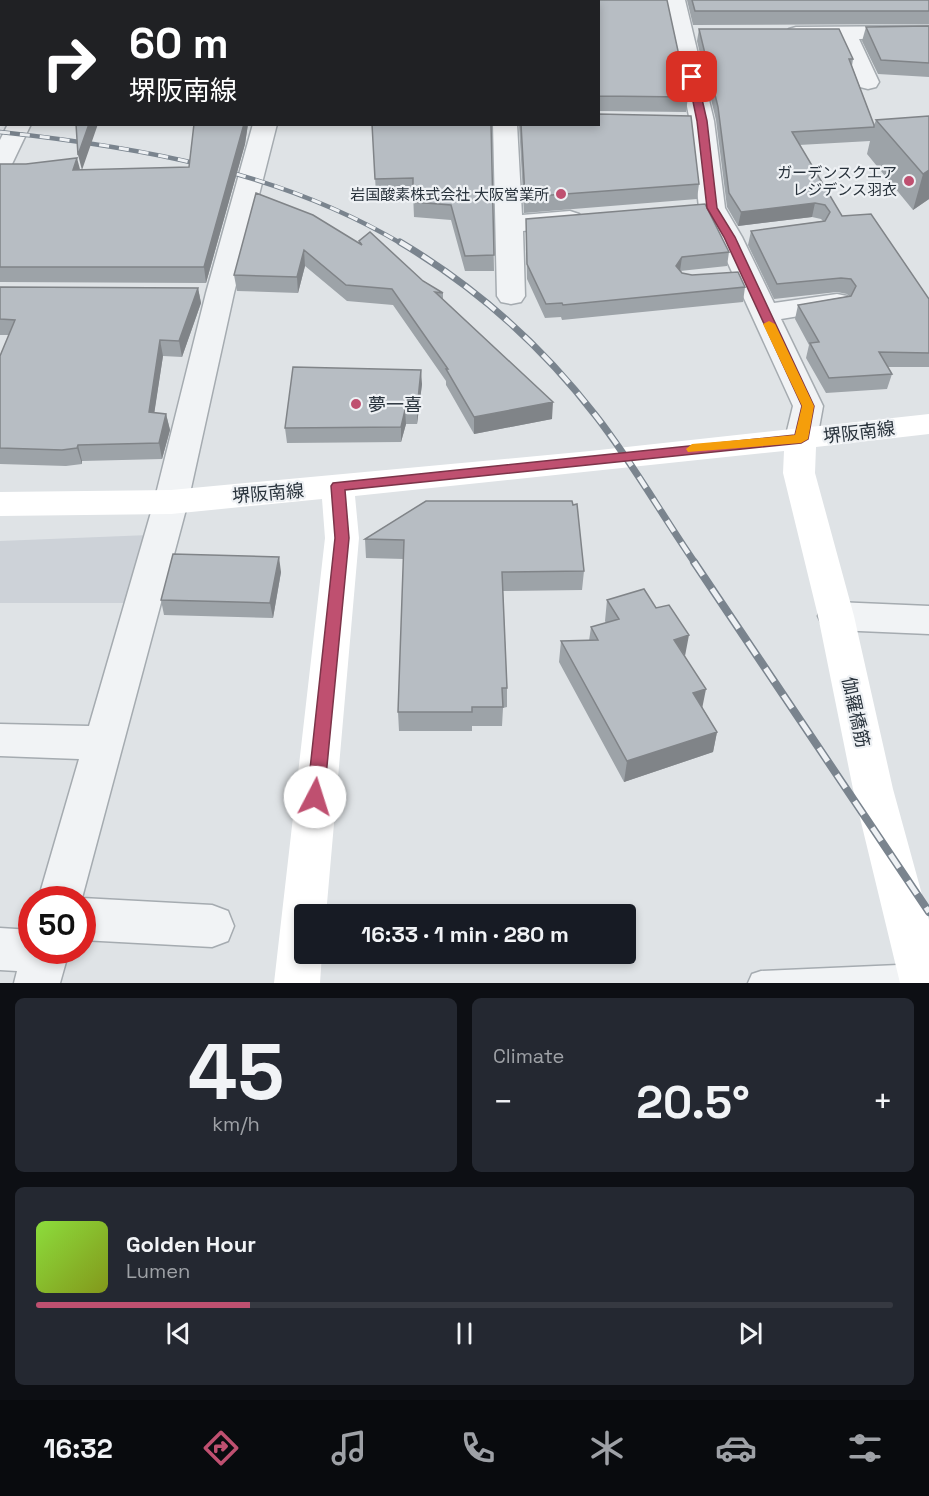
<!DOCTYPE html>
<html lang="en">
<head>
<meta charset="utf-8">
<style>
  body { margin:0; font-family:"Space Grotesk","Noto Sans JP",sans-serif; background:#242831; color:#f1f3f6; height:100vh; display:flex; flex-direction:column; font-size:22px; white-space:nowrap }
  * { box-sizing:border-box; margin:0 }
  p { font-size:20px; color:#9ea1a6 }
  .icon { flex:none; width:33px; height:33px; fill:none; stroke:currentColor; stroke-width:2; stroke-linecap:round; stroke-linejoin:round }
  .map { position:relative; height:983px; overflow:hidden }
  .panel { display:flex; flex-direction:column; gap:15px; padding:15px; background:#0d0f14; flex:1 }
  .panel>* { flex:none }
  .hud { position:absolute; left:0px; top:0px; width:600px; height:126px; box-shadow:0 3px 9px #0003; background:#202124; color:#fff; overflow:hidden }
  .speed { position:absolute; left:18px; top:886px; display:flex; gap:12px; font-size:30px; font-weight:700; text-align:center }
  .speed>* { display:grid; place-content:center; width:78px; height:78px; border-radius:50%; background:#171b24; box-shadow:0 3px 9px #0003; line-height:1 }
  .speed .limit { border:9px solid #d22; background:#fff; color:#111 }
  .pin { position:absolute; display:grid; place-items:center; width:51px; height:51px; color:#fff; margin:-26px; border-radius:12px; box-shadow:0 3px 9px #0006 }
  .me { position:absolute; width:66px; margin:-33px; rotate:5deg; stroke-linejoin:round; filter:drop-shadow(0 0 4px #0008) }
  .turn { display:flex; align-items:center; gap:21px; height:126px; padding:0 30px; font-size:27px }
  .turn .icon { width:78px; height:78px; stroke-width:2.5 }
  .turn b { display:block; font-size:42px; line-height:51px }
  .big { font-size:45px; font-weight:600; line-height:1.1 }
  .panel .widget { flex:1; display:flex; flex-direction:column; justify-content:center; gap:9px; min-width:0; padding:0 21px; border-radius:9px; background:#242831 }
  .panel .dial { align-items:center; gap:0 }
  .dial b { font-size:78px; line-height:1 }
  .song { display:flex; align-items:center; gap:18px }
  .cover { width:72px; height:72px; border-radius:9px; background:linear-gradient(135deg,hsl(90 70% 55%),hsl(70 70% 35%)) }
  .played { height:6px; border-radius:3px; background:linear-gradient(90deg,#bf5070 25%,#363941 25%) }
  .keys { display:flex; justify-content:space-around; direction:ltr }
  .heat { display:flex; justify-content:space-between; align-items:center; font-size:33px; direction:ltr }
  .panel .tiles { flex:1; display:grid; gap:15px; grid-template-columns:1fr 1fr }
  .widget:last-child { grid-column:span 2 }
  .trip { position:absolute; left:294px; top:904px; width:342px; height:60px; border-radius:6px; background:#171b24; box-shadow:0 3px 9px #0003; font-weight:600; line-height:60px; text-align:center }
  .menu { display:flex; height:96px; justify-content:space-around; align-items:center; background:#090b0e; color:#9ea1a6 }
  .menu .icon { width:42px; height:42px }
  .menu .on { color:#bf5070 }
  .menu b { font-size:27px; color:#f1f3f6 }
  .map>svg:first-child { display:block }
  .built { fill:#cdd2d8 }
  .lines { fill:none; stroke-linecap:round; stroke-linejoin:round }
  .lane-casing { stroke:#a5abb0; stroke-width:3 }
  .street-casing { stroke:#a5abb0; stroke-width:3 }
  .lane { fill:#f1f3f5; fill-rule:evenodd }
  .street { fill:#f1f3f5; fill-rule:evenodd }
  .secondary { fill:#fff; fill-rule:evenodd }
  .rail-far2-casing { stroke:#7a848e; stroke-width:4.5 }
  .rail-far1-casing { stroke:#7a848e; stroke-width:7 }
  .rail-casing { stroke:#7a848e; stroke-width:8 }
  .rail-far2 { stroke:#eef1f4; stroke-width:3; stroke-dasharray:10; stroke-linecap:butt }
  .rail-far1 { stroke:#eef1f4; stroke-width:4.5; stroke-dasharray:13; stroke-linecap:butt }
  .rail { stroke:#eef1f4; stroke-width:5; stroke-dasharray:16; stroke-linecap:butt }
  .wall { fill:#9da3a8 }
  .shaded-wall { fill:#808488 }
  .building { fill:#b7bdc3; stroke:#808488; stroke-width:1.5 }
  .route { fill:#bf5070; stroke:#7c3449; stroke-width:1.5 }
  .slow { fill:#f59e0b }
  .poi-dot { fill:#bf5070; stroke:#eef1f4; stroke-width:2 }
  .labels { text-anchor:middle; dominant-baseline:central; stroke-width:4.5; stroke-linejoin:round; paint-order:stroke }
  .far-poi-label { font-size:15px; fill:#29333c; stroke:#eef1f4; text-anchor:end }
  .poi-label { font-size:18px; fill:#29333c; stroke:#eef1f4; text-anchor:start }
  .street-label { font-size:18px; fill:#29333c; stroke:#eef1f4 }
</style>
</head>
<body>
<div class="map">
<svg width="929" height="983" viewBox="0 0 929 983">
  <rect width="100%" height="100%" fill="#dfe3e6"/>
  <path class="built" d="M149,535L129,603H0V541Z"/>
  <g class="lines">
    <g class="lane-casing">
      <path id="lane" d="M921,964L929,967V983H748L752,974L761,971Z"/>
    </g>
    <g class="street-casing">
      <path id="street" d="M75,0H95L74,2Z
        M665,0H685L714,121L725,208L742,237L774,303L837,294L847,296L851,302L847,308L781,319L823,406L817,439L812,446L801,450L790,446L785,439L793,406L716,237L699,208L690,121Z
        M929,26V38L859,39L879,82L876,87L868,89L860,87L857,82L838,39L789,37L786,33L789,29L796,27Z
        M8,124H31L12,164L9,169L0,171V140Z
        M253,124H277L234,293L188,502L82,898L212,905L228,911L234,926L228,941L212,947L82,940V900H38L79,759L0,756V724L89,726L154,502L206,293Z
        M493,124H517L522,215L570,211L579,214L583,219L579,224L523,231L525,296L521,302L511,304L501,302L497,296Z
        M836,602L929,606V634L836,630L823,626L818,616L823,606Z
        M0,928L32,930V951H69L60,983H14L17,971L0,970Z"/>
    </g>
    <use href="#lane" class="lane"/>
    <use href="#street" class="street"/>
    <path class="secondary" d="M929,414V434L816,447L815,473L854,616L893,789L929,920V983H900L853,789L818,616L783,473L784,451L355,496L359,538L326,915H304V954H322L320,983H274L325,538L322,499L171,514L0,516V492L171,490L590,451Z"/>
    <g class="rail-far2-casing">
      <path id="rail-far2" d="M0,132C139,147 280,171 402,244"/>
    </g>
    <g class="rail-far1-casing">
      <path id="rail-far1" d="M400,242C476,287 542,346 596,416C632,462 662,515 695,563"/>
    </g>
    <g class="rail-casing">
      <path id="rail" d="M694,562L929,912"/>
    </g>
    <use href="#rail-far2" class="rail-far2"/>
    <use href="#rail-far1" class="rail-far1"/>
    <use href="#rail" class="rail"/>
  </g>
  <path class="wall" d="M208,0H667L688,97L686,112L598,111V2H208Z
    M687,0H929V24L693,25Z
    M866,27H929V77L878,74L862,41Z
    M699,29L853,59L852,66L874,125L876,120L929,116V199L913,210L867,154L870,141L799,145L842,216L929,299V367H888L892,374L887,389L826,393L806,358L809,345L795,319L798,305L849,296L847,294L837,292L774,299L748,245L751,231L823,221L821,219L812,217L738,226L727,207L716,120L697,41Z
    M98,124L82,170L189,167L194,124H248L245,144L206,283L0,282V164L82,170Z
    M372,124H491L494,271H465L451,220L414,217L413,193L376,194Z
    M519,124H598L699,184L697,199L524,213Z
    M256,193L359,244V241L443,293V300L552,419L474,434L446,385V381L393,305L347,301L305,266L298,293L237,291L234,275Z
    M526,219L729,252L727,266L680,271L682,273L745,287L743,302L562,320L561,317L545,318L527,279Z
    M0,287L198,288L201,303L182,357L163,356L154,413L166,414L170,430L162,459L82,461V464L66,466L0,464V356L9,335H0Z
    M422,384L417,424H406L401,442L287,443L285,428Z
    M426,501L584,571L582,590L503,591L507,688V707L503,708L502,726H472V731H399L398,712L404,559L366,558L365,539Z
    M281,572L273,618L164,615L161,600Z
    M607,600L685,656L702,707L717,732L713,752L624,782L559,662L561,641H589L591,627L606,623L605,621Z"/>
  <path class="shaded-wall" d="M72,0H82V2H72Z
    M2,101V121L0,123V103Z
    M89,124H98L82,170L78,155Z
    M244,124H248L245,144L206,283L204,267Z
    M77,158L81,173L73,170Z
    M929,170V199L913,210L923,174Z
    M815,203L812,217L738,226L741,212Z
    M304,250L305,266L298,293L297,277Z
    M682,257L680,271L676,266Z
    M198,288L201,303L182,357L179,341Z
    M160,340L163,356L152,428L149,412Z
    M421,370L422,384L417,424V409Z
    M553,402L552,419L474,434V417Z
    M405,410L406,424L401,442V427Z
    M166,414L170,430L162,459L159,443Z
    M78,445L82,461V464L77,448Z
    M279,557L281,572L273,618L270,603Z
    M689,635L685,656L674,640Z
    M706,689L702,709L693,693Z
    M717,732L713,752L624,782L627,761Z"/>
  <path class="building" d="M0,0H73L72,2H2V101L0,103Z
    M90,0H167V2H89Z
    M208,0H667L688,97L599,96L598,99V2H208Z
    M692,0H929V11H695Z
    M929,26V63L881,60L866,27Z
    M699,29H839L853,59H849L874,125V127L792,132L842,216L871,214L929,299V353L879,352L892,374L829,378L810,343L819,342L798,305L851,296L856,286L851,279L841,278L777,284L751,231L825,221L830,212L825,205L815,203L741,212L729,193L718,107Z
    M598,114L691,116L699,184L525,197L521,124H598Z
    M929,116V170L923,174L876,120Z
    M76,124H89L78,155Z
    M194,124H244L204,267H0V164H26L77,158L73,170L189,167Z
    M372,124H491L494,255L465,256L451,205L413,202V178L375,179Z
    M256,193L313,215L362,245L359,241L370,232L423,281L443,293L435,292L553,402L474,417L446,369H448L392,289L346,285L304,250L297,277L234,275Z
    M705,204L729,252L682,257L676,266L682,273L692,275L738,272L745,287L563,305L562,303L546,304L527,264L526,219Z
    M0,287L198,288L179,341L160,340L149,412L166,414L159,443L78,445L77,448L62,450L0,448V356L15,320L0,319Z
    M293,367L421,370L417,409L405,410L401,427L285,428Z
    M426,501H572L573,505L577,504L584,571L502,572L507,688H502L503,707H472V712H398L404,540L365,539Z
    M173,554L279,557L270,603L161,600Z
    M644,589L656,608L669,605L689,635L674,640L706,689L693,693L717,732L627,761L561,641L598,640L591,627L619,619L607,600Z"/>
  <path class="route" d="M692,74L697,77L707,121L717,208L735,237L814,406L808,439L801,443L345,490L349,538L324,797L321,802L315,805L309,802L307,797L335,538L331,486L333,483L795,435L802,406L724,237L707,208L697,121L688,77Z"/>
  <path class="slow" d="M769,321L775,324L814,406L808,439L801,443L688,452L686,449L692,444L795,435L802,406L763,324Z"/>
  <g class="poi-dot">
    <circle cx="909" cy="181" r="6"/>
    <circle cx="561" cy="194" r="6"/>
    <circle cx="356" cy="404" r="6"/>
  </g>
  <g class="labels">
    <g class="far-poi-label">
      <text x="897" y="172">ガーデンスクエア<tspan x="897" dy="17">レジデンス羽衣</tspan></text>
      <text x="549" y="194">岩国酸素株式会社 大阪営業所</text>
    </g>
    <g class="poi-label">
      <text x="368" y="404">夢一喜</text>
    </g>
    <g class="street-label">
      <text transform="translate(859 432) rotate(-7)">堺阪南線</text>
      <text transform="translate(268 493) rotate(-5)">堺阪南線</text>
      <text transform="translate(856 712) rotate(78)">伽羅橋筋</text>
    </g>
  </g>
</svg>
<div class="speed"><div class="limit">50</div></div>
<div class="pin" style="left:692px;top:77px;background:#d93025"><svg class="icon" aria-label="arrive" viewBox="0 0 24 24"><path d="M6 21V4h12l-3 4 3 4H6"/></svg></div>
<svg class="me" style="left:315px;top:797px" viewBox="-20 -20 40 40"><circle r="19" fill="#fff"/><path d="M0-13L10 11 0 6-10 11z" fill="#bf5070"/></svg>
<div class="trip">16:33 · 1 min · 280 m</div>
<div class="hud">
<div class="turn"><svg class="icon" aria-label="right" viewBox="0 0 24 24"><path d="M7 20v-9h11M14 6l5 5-5 5"/></svg><div><b>60 m</b>堺阪南線</div></div>
</div>
</div>
<section class="panel">
<div class="tiles">
<div class="widget dial"><b>45</b><p>km/h</p></div>
<div class="widget"><p>Climate</p>
<div class="heat"><a>−</a><b class="big">20.5°</b><a>+</a></div>
</div>
<div class="widget">
<div class="song"><i class="cover"></i><div><b>Golden Hour</b><p>Lumen</p></div></div>
<div class="played"></div>
<div class="keys"><svg class="icon" aria-label="previous" viewBox="0 0 24 24"><path d="M18 5L8 12l10 7zM5 5v14"/></svg><svg class="icon" aria-label="pause" viewBox="0 0 24 24"><path d="M8 5v14M16 5v14"/></svg><svg class="icon" aria-label="next" viewBox="0 0 24 24"><path d="M6 5l10 7-10 7zM19 5v14"/></svg></div>
</div>
</div>
</section>
<nav class="menu">
<b>16:32</b>
<svg class="icon on" aria-label="directions" viewBox="0 0 24 24"><path d="M12 3l9 9-9 9-9-9zM9 14v-3h6M13 9l2 2-2 2"/></svg>
<svg class="icon" aria-label="music" viewBox="0 0 24 24"><path d="M9 18V5l10-2v13"/><circle cx="6" cy="18" r="3"/><circle cx="16" cy="16" r="3"/></svg>
<svg class="icon" aria-label="phone" viewBox="0 0 24 24"><path d="M5 4h4l2 5-3 2q2 4 5 5l2-3 5 2v4C11 20 4 13 5 4z"/></svg>
<svg class="icon" aria-label="climate" viewBox="0 0 24 24"><path d="M12 3v18M4 7l16 10M4 17L20 7"/></svg>
<svg class="icon" aria-label="car" viewBox="0 0 24 24"><path d="M5 17H2v-5l4-1 3-4h7l3 4 3 1v5h-3M9 17h6M6 11h13"/><circle cx="7" cy="17" r="2"/><circle cx="17" cy="17" r="2"/></svg>
<svg class="icon" aria-label="filters" viewBox="0 0 24 24"><path d="M4 7h16M4 17h16"/><circle cx="9" cy="7" r="2"/><circle cx="15" cy="17" r="2"/></svg>
</nav>
</body>
</html>
